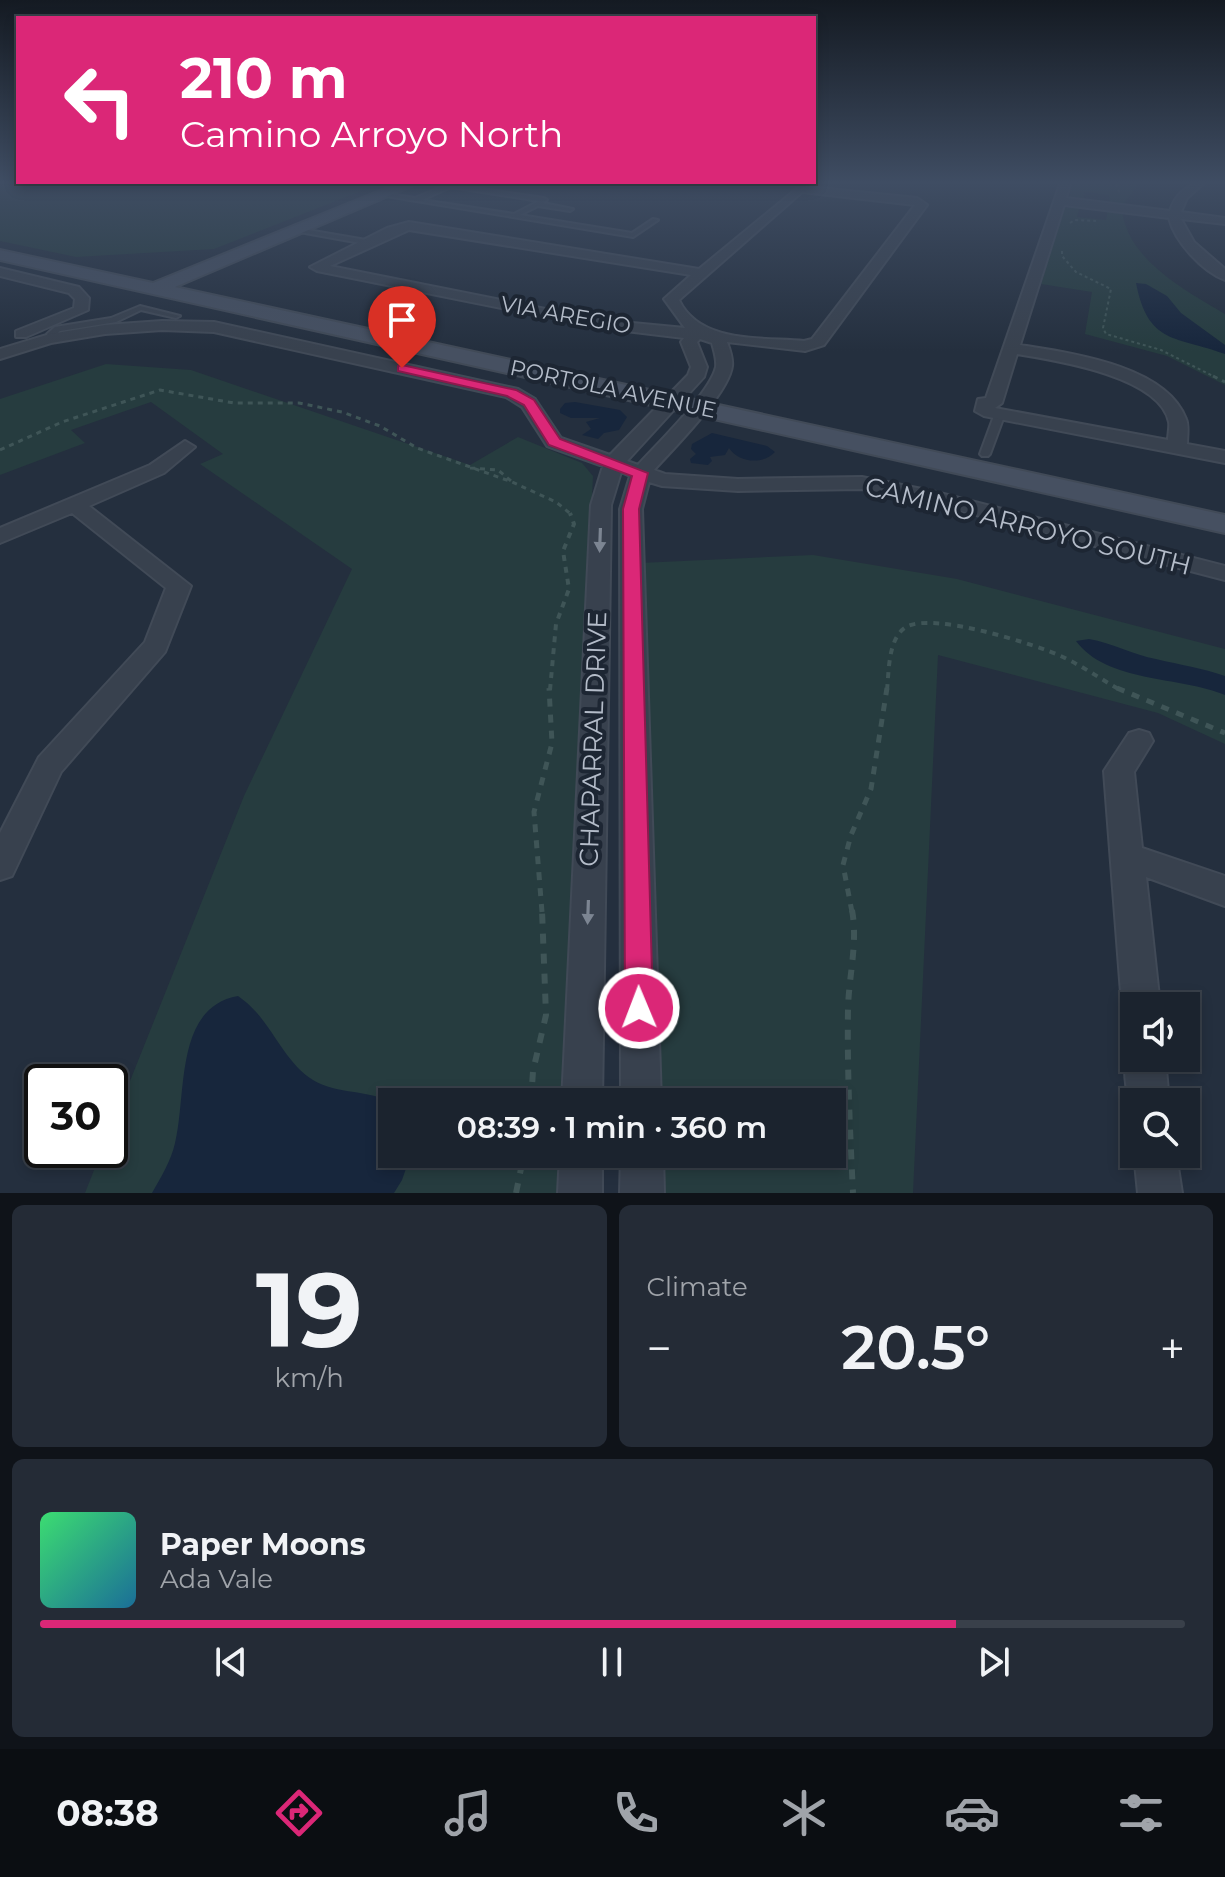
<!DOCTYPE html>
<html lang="en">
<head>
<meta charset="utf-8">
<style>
  body { margin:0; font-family:Montserrat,sans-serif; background:#242b36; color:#f1f3f6; height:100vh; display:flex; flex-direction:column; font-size:30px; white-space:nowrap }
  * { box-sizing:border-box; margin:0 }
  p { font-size:26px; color:#a0a4aa }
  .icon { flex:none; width:44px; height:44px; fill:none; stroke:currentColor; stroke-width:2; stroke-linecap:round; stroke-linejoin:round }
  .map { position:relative; height:1193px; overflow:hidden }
  .side { display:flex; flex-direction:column; gap:12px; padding:12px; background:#0f1319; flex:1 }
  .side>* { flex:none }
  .guide { position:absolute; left:16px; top:16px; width:800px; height:168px; border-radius:0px; box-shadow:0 4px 12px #0003,0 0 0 2px #39404a; background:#db2777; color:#fff; overflow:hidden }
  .controls { position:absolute; left:1120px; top:992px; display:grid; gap:16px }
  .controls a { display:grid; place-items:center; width:80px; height:80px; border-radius:0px; background:#1b232e; box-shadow:0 4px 12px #0003,0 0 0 2px #39404a; font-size:40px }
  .speed { position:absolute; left:24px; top:1064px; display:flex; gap:16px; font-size:40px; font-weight:700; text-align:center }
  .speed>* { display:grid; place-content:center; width:104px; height:104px; border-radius:50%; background:#1b232e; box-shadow:0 4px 12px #0003,0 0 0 2px #39404a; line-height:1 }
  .speed .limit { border:4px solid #111; border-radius:12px; background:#fff; color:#111 }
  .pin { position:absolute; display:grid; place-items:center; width:68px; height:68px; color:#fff; margin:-82px -34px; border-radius:50% 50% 50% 0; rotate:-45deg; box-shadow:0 0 8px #0007 }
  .pin .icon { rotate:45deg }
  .me { position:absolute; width:88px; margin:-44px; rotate:359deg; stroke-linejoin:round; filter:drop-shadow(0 0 6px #0008) }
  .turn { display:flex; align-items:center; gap:28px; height:168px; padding:0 32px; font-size:36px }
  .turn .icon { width:104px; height:104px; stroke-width:2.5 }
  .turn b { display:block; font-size:56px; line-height:68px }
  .big { font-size:60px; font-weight:600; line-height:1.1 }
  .side .widget { flex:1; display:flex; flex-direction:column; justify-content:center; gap:12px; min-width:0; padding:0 28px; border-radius:12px; background:#242b36 }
  .side .dial { align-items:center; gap:0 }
  .dial b { font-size:104px; line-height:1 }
  .song { display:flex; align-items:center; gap:24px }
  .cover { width:96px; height:96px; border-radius:12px; background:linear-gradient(135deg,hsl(140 70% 55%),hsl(200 70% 35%)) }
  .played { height:8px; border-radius:4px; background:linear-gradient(90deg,#db2777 80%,#39404a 80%) }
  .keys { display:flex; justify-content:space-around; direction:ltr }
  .heat { display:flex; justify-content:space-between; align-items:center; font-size:44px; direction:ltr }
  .side .tiles { flex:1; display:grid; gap:12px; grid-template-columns:1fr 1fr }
  .widget:last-child { grid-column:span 2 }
  .trip { position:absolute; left:378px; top:1088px; width:468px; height:80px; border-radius:0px; background:#1b232e; box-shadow:0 4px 12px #0003,0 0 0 2px #39404a; font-weight:600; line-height:80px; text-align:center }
  .dock { display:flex; height:128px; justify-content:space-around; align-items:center; background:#0b0e12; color:#a0a4aa }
  .dock .icon { width:56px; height:56px }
  .dock .selected { color:#db2777 }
  .dock b { font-size:36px; color:#f1f3f6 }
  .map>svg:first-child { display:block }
  .green { fill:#263c3f }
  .water { fill:#17263c }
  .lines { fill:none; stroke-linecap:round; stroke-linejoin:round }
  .lane-casing { stroke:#414a57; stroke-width:4 }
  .street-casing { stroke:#414a57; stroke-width:4 }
  .secondary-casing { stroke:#414a57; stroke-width:4 }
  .path-far4 { stroke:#3f5557; stroke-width:2; stroke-dasharray:3 3; stroke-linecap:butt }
  .path-far3 { stroke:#3f5557; stroke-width:3; stroke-dasharray:5 5; stroke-linecap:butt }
  .path-far2 { stroke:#3f5557; stroke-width:4; stroke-dasharray:6 6; stroke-linecap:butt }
  .path-far1 { stroke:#3f5557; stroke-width:5; stroke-dasharray:8 8; stroke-linecap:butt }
  .path { stroke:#3f5557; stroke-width:6; stroke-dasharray:10 10; stroke-linecap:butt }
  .lane { fill:#38414e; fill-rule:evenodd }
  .street { fill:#38414e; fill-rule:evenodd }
  .secondary { fill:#465061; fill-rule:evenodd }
  .oneway { fill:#7c8592 }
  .route { fill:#db2777; stroke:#8e194d; stroke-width:2 }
  .labels { text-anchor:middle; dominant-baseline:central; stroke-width:8; stroke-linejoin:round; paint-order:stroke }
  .far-street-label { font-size:22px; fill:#b4bcc9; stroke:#1d2633 }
  .street-label { font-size:26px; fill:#b4bcc9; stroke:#1d2633 }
</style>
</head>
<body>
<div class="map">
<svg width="1225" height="1193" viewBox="0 0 1225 1193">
  <rect width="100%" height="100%" fill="#242f3e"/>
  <path class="green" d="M0,184H379L214,249L76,257L0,241Z
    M1072,184H1139L1122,206L1110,205L1109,195L1085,192L1082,202L1069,199Z
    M1080,206L1077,217L1106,220L1108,210L1122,211C1129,261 1185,290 1225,314V385L1167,356L1085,334L1092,292L1041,284L1064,208Z
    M106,364L191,370L470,465L518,437L582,463L593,476L564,1102H392V1154H561L559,1193H85L102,1150H110V1131L244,796L352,569L200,464L223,454L151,402L71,430L85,443L0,475V399Z
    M813,555L957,579L1225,649V744L1158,713L938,655L913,1193H663L662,1154H832V1102H660L640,563Z"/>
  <path class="water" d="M1136,283L1146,284L1167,296L1181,313L1225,345V354C1176,336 1148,345 1136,283Z
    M575,402L620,410L627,417L619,430L604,433L598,439L582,435L591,429L586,422L600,418H571L560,413V409L565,403Z
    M712,433L767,446L775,452C763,465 739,463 729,448L725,455L710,457L712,461L708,465L691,463L690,459L696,454L691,449L692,444Z
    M1089,639C1112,643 1134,655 1156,659C1181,665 1202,668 1225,676V695C1180,676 1107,683 1076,641Z
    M238,996C272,1019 280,1059 313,1080C336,1094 368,1090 392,1102V1154H411L402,1180L394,1193H152C161,1177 171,1161 175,1143C187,1095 174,1007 238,996Z"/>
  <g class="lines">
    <g class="lane-casing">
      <path id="lane" d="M448,184L544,198L547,200L543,203L573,209L570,211L538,206L520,215L632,233L653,219L658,220L633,237L380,195L383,193L415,198ZM451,187L539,201L514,214L422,200Z
        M296,228L366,240L369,242L366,244L294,231Z
        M140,306L180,316L176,318L141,310L116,322L60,331L55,335L56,341H50L47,334L55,327L111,318Z
        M999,413L1004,416L990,454L988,456H982L980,454L994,416Z"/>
    </g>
    <g class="street-casing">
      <path id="street" d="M1060,184H1070L1066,198L1170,211C1175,195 1186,184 1203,184L1187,198L1181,212L1225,218V224L1181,219L1194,242L1225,269V280C1202,271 1175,242 1169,218L1064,205L1020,345C1069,353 1166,365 1186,419C1189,426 1187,437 1187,444L1225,451V463L984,416L975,411L978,399L986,398ZM1017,354C1054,360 1160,376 1169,422C1170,427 1168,435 1168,440L995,408L1002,403Z
        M800,186L917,198L927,205L824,345L805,351L727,342C730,350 733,359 732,366C729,393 673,449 654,470L665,474L738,479L862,477L932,491L1225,566V580L930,503L862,489L738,491L662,486L649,482L642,509L661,1102H621L620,509L630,476L621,472L611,505L602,1102H562L591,505L603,466L547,446L522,407L506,397L214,332L162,330L105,334L51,343L0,359V349L50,334L105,325L162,321L214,322L518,389L535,399L561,438L610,455L688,375L691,367L681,342L684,338L601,328L317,271L310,267L387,228L409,222L699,269ZM802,192L915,205L812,339L804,341C762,337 700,344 679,300ZM409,230L691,275L664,299L685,328L601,320L330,266ZM700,339L712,343C714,351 717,359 716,367C710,393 657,444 638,465L627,461L704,377L707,367L697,342Z
        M0,268L79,287L89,298L88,310L26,337H16V331L74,308L75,299L69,293L0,276Z
        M185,441L195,447L164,473L89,506L191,586L165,652L61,772L12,876L0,880V833L39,757L145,642L166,588L72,513L0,543V528L150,465Z
        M1139,730L1149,733L1153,741L1134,772L1142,848L1225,876V906L1146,877L1160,1006H1134V1022L1128,1019L1122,1006L1104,771L1129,733Z
        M1134,1043V1058H1165L1169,1102H1134V1115C1126,1095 1119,1059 1134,1043Z
        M1134,1153L1176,1154L1182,1193H1138Z
        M560,1154H602V1193H558Z
        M621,1154H663L664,1193H620Z"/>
    </g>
    <g class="secondary-casing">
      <path id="secondary" d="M397,184H416L175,287L1225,515V533L0,260V250L153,283Z"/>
    </g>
    <path class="path-far4" d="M1116,184L1120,194
      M1070,223L1075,220L1096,221
      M1062,251V256L1076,272L1111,289L1103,328L1106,334L1161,350L1217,378"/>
    <path class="path-far3" d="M1213,376L1225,382
      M0,450L62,422L160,390L234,403H299L342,412L380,426L417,448L512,482L556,502L572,515
      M470,468L498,470L511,481"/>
    <path class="path-far2" d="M550,690L556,624L569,589L563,551L574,524L570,513
      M887,690C889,671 888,638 906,627C932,612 1027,642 1056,654C1078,663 1099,678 1120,690"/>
    <path class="path-far1" d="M1117,688L1225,733
      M542,912L534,812L552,743L549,688
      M852,912L843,865L851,835L871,789L887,688"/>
    <path class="path" d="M852,910C858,942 849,975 848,1008C847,1070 850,1131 853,1193
      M531,1102L533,1071L546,1015L542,910
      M516,1193L524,1154"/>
    <use href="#lane" class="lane"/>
    <use href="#street" class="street"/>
    <use href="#secondary" class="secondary"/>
  </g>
  <defs><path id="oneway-solid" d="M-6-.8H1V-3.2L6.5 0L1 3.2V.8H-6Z" transform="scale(2)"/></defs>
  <g class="oneway">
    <use href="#oneway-solid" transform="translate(600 540) rotate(92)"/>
    <use href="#oneway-solid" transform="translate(588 912) rotate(92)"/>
  </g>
  <linearGradient id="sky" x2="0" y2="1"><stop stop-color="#141a22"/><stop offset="0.52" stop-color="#3f4d63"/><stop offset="1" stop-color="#3f4d63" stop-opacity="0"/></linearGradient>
  <rect width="1225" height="351" fill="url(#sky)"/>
  <path class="route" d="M402,365L516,390L534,400L560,439L648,473L639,509L653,1008L649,1018L639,1022L629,1018L625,1008L623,509L632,476L549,445L524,405L507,396L398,371V366Z"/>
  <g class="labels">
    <g class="far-street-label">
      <text transform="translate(566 315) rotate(10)">VIA AREGIO</text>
      <text transform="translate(613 389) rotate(12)">PORTOLA AVENUE</text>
    </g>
    <g class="street-label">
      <text transform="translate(1028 526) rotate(14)">CAMINO ARROYO SOUTH</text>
      <text transform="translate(593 739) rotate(-88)">CHAPARRAL DRIVE</text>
    </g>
  </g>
</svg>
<div class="controls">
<a><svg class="icon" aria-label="sound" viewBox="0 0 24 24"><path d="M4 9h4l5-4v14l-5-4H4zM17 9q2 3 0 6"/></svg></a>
<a><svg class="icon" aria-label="search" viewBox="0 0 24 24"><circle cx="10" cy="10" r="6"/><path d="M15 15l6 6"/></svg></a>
</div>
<div class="speed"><div class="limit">30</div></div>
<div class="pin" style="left:402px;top:368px;background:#d93025"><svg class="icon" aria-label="arrive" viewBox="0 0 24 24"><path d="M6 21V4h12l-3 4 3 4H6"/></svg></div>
<svg class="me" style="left:639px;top:1008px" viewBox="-20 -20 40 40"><circle r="17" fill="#db2777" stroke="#fff" stroke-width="3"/><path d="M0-11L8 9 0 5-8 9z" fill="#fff"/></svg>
<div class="trip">08:39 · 1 min · 360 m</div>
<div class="guide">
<div class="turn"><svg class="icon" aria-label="left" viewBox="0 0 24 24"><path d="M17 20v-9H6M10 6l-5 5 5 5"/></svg><div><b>210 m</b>Camino Arroyo North</div></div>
</div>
</div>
<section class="side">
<div class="tiles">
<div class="widget dial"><b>19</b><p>km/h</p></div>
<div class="widget"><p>Climate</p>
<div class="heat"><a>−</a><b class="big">20.5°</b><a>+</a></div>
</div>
<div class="widget">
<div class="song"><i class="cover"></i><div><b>Paper Moons</b><p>Ada Vale</p></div></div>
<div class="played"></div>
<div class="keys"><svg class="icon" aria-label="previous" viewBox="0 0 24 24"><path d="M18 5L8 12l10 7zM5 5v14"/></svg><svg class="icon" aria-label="pause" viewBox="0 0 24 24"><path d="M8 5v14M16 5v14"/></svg><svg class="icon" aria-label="next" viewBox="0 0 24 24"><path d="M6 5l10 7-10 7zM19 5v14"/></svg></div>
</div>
</div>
</section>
<nav class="dock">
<b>08:38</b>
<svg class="icon selected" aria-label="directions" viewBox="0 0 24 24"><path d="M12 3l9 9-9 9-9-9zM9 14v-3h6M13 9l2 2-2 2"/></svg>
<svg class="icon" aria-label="music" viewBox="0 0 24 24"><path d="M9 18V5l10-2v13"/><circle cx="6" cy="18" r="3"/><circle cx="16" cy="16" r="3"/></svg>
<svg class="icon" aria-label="phone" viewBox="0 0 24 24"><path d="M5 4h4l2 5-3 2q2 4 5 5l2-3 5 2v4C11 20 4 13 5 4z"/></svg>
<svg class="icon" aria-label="climate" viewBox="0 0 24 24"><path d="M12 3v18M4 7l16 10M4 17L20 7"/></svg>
<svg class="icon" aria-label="car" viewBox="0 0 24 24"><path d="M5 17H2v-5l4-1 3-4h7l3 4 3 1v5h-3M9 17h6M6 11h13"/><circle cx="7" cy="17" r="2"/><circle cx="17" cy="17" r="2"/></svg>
<svg class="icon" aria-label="filters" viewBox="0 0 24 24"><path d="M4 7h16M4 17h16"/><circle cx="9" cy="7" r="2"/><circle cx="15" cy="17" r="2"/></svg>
</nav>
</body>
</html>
